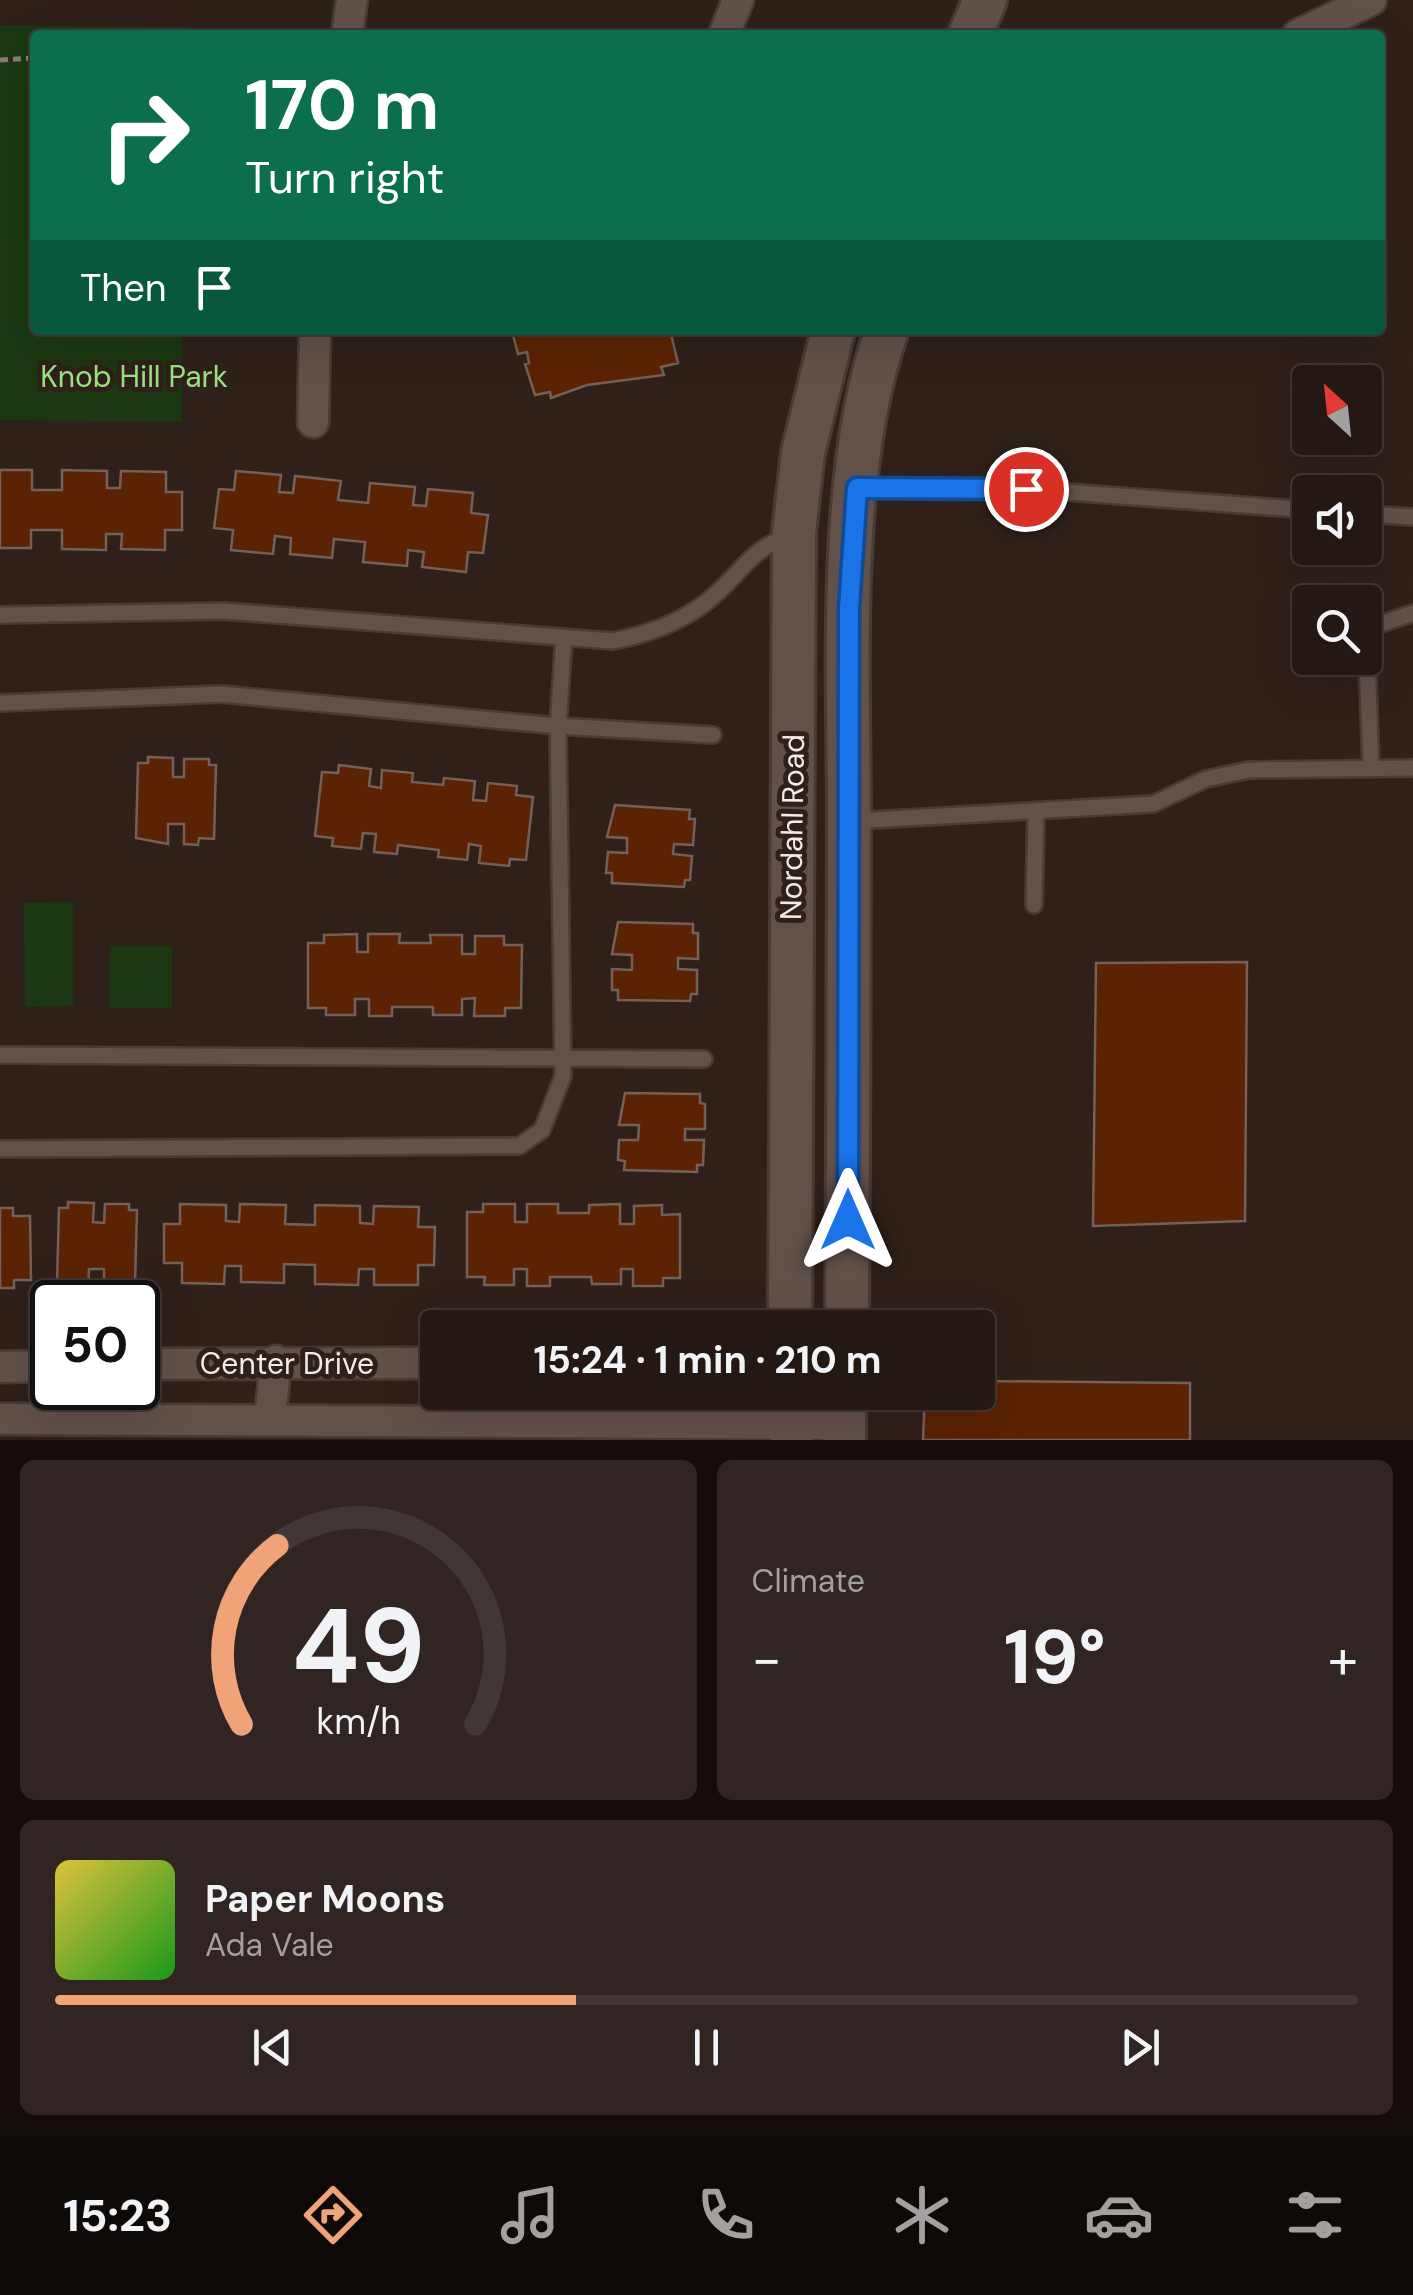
<!DOCTYPE html>
<html lang="en">
<head>
<meta charset="utf-8">
<style>
  body { margin:0; font-family:"DM Sans",sans-serif; background:#302522; color:#f1f3f6; height:100vh; display:flex; flex-direction:column; font-size:38px; white-space:nowrap }
  * { box-sizing:border-box; margin:0 }
  p { font-size:32px; color:#a3a0a0 }
  .icon { flex:none; width:55px; height:55px; fill:none; stroke:currentColor; stroke-width:2; stroke-linecap:round; stroke-linejoin:round }
  .map { position:relative; height:1440px; overflow:hidden }
  .details { display:flex; flex-direction:column; gap:20px; padding:20px; background:#140d0b; flex:1 }
  .details>* { flex:none }
  .hud { position:absolute; left:30px; top:30px; width:1355px; height:305px; border-radius:10px; box-shadow:0 10px 40px #0002,0 0 0 2px #413734; background:#0b6e4f; color:#fff; overflow:hidden }
  .needle { width:65px; rotate:333deg }
  .fabs { position:absolute; left:1292px; top:365px; display:grid; gap:20px }
  .fabs a { display:grid; place-items:center; width:90px; height:90px; border-radius:10px; background:#241814; box-shadow:0 10px 40px #0002,0 0 0 2px #413734; font-size:50px }
  .speed { position:absolute; left:30px; top:1280px; display:flex; gap:20px; font-size:50px; font-weight:700; text-align:center }
  .speed>* { display:grid; place-content:center; width:130px; height:130px; border-radius:50%; background:#241814; box-shadow:0 10px 40px #0002,0 0 0 2px #413734; line-height:1 }
  .speed .limit { border:5px solid #111; border-radius:15px; background:#fff; color:#111 }
  .pin { position:absolute; display:grid; place-items:center; width:85px; height:85px; color:#fff; margin:-42px; border:5px solid #fff; border-radius:50%; box-shadow:0 2px 10px #0007 }
  .me { position:absolute; width:110px; margin:-55px; rotate:0deg; stroke-linejoin:round; filter:drop-shadow(0 0 8px #0008) }
  .turn { display:flex; align-items:center; gap:35px; height:210px; padding:0 50px; font-size:45px }
  .turn .icon { width:130px; height:130px; stroke-width:2.5 }
  .turn b { display:block; font-size:70px; line-height:85px }
  .then { display:flex; align-items:center; height:95px; padding:0 50px; background:#0003; gap:20px; font-size:38px }
  .big { font-size:75px; font-weight:700; line-height:1.1 }
  .details .tile { flex:1; display:flex; flex-direction:column; justify-content:center; gap:15px; min-width:0; padding:0 35px; border-radius:15px; background:#302522 }
  .details .dial { align-items:center; gap:0 }
  .dial svg { height:260px; overflow:visible; fill:none; stroke:#413734; stroke-width:7; stroke-linecap:round; text-anchor:middle }
  .dial text { fill:#f1f3f6; stroke:none }
  .song { display:flex; align-items:center; gap:30px }
  .cover { width:120px; height:120px; border-radius:15px; background:linear-gradient(135deg,hsl(50 70% 55%),hsl(120 70% 35%)) }
  .played { height:10px; border-radius:5px; background:linear-gradient(90deg,#efa376 40%,#413734 40%) }
  .keys { display:flex; justify-content:space-around; direction:ltr }
  .heat { display:flex; justify-content:space-between; align-items:center; font-size:55px; direction:ltr }
  .details .tiles { flex:1; display:grid; gap:20px; grid-template-columns:1fr 1fr }
  .tile:last-child { grid-column:span 2 }
  .trip { position:absolute; left:420px; top:1310px; width:575px; height:100px; border-radius:10px; background:#241814; box-shadow:0 10px 40px #0002,0 0 0 2px #413734; font-weight:700; line-height:100px; text-align:center }
  .tab-bar { display:flex; height:160px; justify-content:space-around; align-items:center; background:#0e0a08; color:#a3a0a0 }
  .tab-bar .icon { width:70px; height:70px }
  .tab-bar .on { color:#efa376 }
  .tab-bar b { font-size:45px; color:#f1f3f6 }
  .map>svg:first-child { display:block }
  .green { fill:#1a3811 }
  .building { fill:#5b2203; stroke:#736058; stroke-width:2.5 }
  .lines { fill:none; stroke-linecap:round; stroke-linejoin:round }
  .service-casing { stroke:#483b36; stroke-width:20 }
  .minor-casing { stroke:#483b36; stroke-width:35 }
  .secondary-casing { stroke:#483b36; stroke-width:48 }
  .path { stroke:#897b76; stroke-width:5; stroke-dasharray:8 5; stroke-linecap:butt }
  .service { stroke:#625149; stroke-width:15 }
  .minor { stroke:#625149; stroke-width:30 }
  .secondary { stroke:#625149; stroke-width:42 }
  .route-casing { stroke:#114b97; stroke-width:25 }
  .route { stroke:#1a73e8; stroke-width:18 }
  .labels { text-anchor:middle; dominant-baseline:central; stroke-width:10; stroke-linejoin:round; paint-order:stroke }
  .park-label { font-size:30px; fill:#98e183; stroke:#30201a }
  .street-label { font-size:30px; fill:#f5eae6; stroke:#30201a }
</style>
</head>
<body>
<div class="map">
<svg width="1413" height="1440" viewBox="0 0 1413 1440">
  <rect width="100%" height="100%" fill="#30201a"/>
  <path class="green" d="M0,25L188,27L187,35H35V330H183L182,422L0,420Z
    M73,902V1006L25,1007L24,903Z
    M110,946H172V1008H109Z"/>
  <path class="building" d="M670,330L678,363L661,367L664,375L587,385L551,398L550,392L535,395L525,364L529,363L527,352L518,354L512,331Z
    M0,470H32V490H62V470L107,471V488H120L121,471L166,472V492H182V530H165V550L121,549L122,534H106V550L62,549V530H31V548H0Z
    M236,471L281,475L279,492L293,493L295,476L341,481L338,500L368,503L370,483L415,487L413,505L426,506L428,489L473,493L471,513L488,515L483,553L468,552L466,572L422,567L424,552L408,550L407,566L363,562L365,542L334,539L332,558L290,554L291,538L275,536L273,554L231,550L233,530L214,528L219,489L234,490Z
    M148,757L173,758V777H184V759H209V765H216L214,839L199,838L198,845L184,844V824H168V844L136,838L138,763H148Z
    M339,765L371,769L369,786L381,788L382,770L413,773L412,782L443,785L444,778L475,781L473,800L486,801L488,783L517,786L516,795L533,797L526,860L510,859L509,866L479,863L481,846L469,844L467,860L438,857L439,850L398,845L397,854L374,852L376,834L363,833L361,849L332,846L333,838L315,836L322,772L338,773Z
    M615,805L690,810L689,819H695L693,845L674,844L673,854L692,856L690,880H685L684,887L612,883V873H606L608,852L627,853V838L607,837Z
    M618,922L693,924V933H698V959L678,958V969L697,970V994H691L690,1001L618,1000V990H612V969L632,970V955L612,954Z
    M357,934V952H368V934H400L399,943H431L430,935H462V954H475V936H504V945H522L521,1008H505V1016H474L475,998L462,999V1015H433V1007H392V1016H369V999H355V1015H326V1008H308V943H324V935Z
    M1247,962L1245,1221L1093,1226L1096,963Z
    M625,1093L700,1094V1103L705,1104V1129H685V1140H704L703,1165H697V1172L624,1170L625,1161L618,1160L619,1140H638L639,1125H619Z
    M68,1202L94,1203L93,1222L104,1223L105,1204H129V1210H137L135,1284L104,1290V1269H89L88,1289L57,1283L59,1208H68Z
    M180,1204L226,1205V1221L239,1222L240,1204L286,1205L285,1224L315,1225V1205L360,1206V1223L373,1224L374,1206L419,1207L418,1227H435L434,1265H418V1285H374V1269H359L358,1285L315,1284V1265L284,1264V1283L241,1282V1266H225L224,1284L182,1283V1263H164V1224H180Z
    M483,1204H515V1222H527V1204H558V1213H589V1205L620,1204V1224H634V1206L662,1205V1215L680,1214V1278H663V1286H633V1269H621V1284H592L591,1277H550V1286H527V1269H514V1285H484L485,1277H467V1212H483Z
    M0,1208H13V1216H30L31,1280H14V1288H0Z
    M978,1381L1190,1383V1440H923L925,1392H978Z"/>
  <g class="lines">
    <g class="service-casing">
      <path id="service" d="M857,488L1026,489L1310,510
        M1365,514L1413,517
        M0,615L224,611L613,641C650,634 690,619 718,592C748,564 750,552 790,534
        M564,637L558,726L713,735
        M0,703L221,694L558,726L563,1076L542,1130L519,1146L0,1149
        M1371,768L1366,629L1413,613
        M853,821L1153,804L1206,779L1249,770L1413,768
        M1034,905L1036,812
        M0,1055L704,1059"/>
    </g>
    <g class="minor-casing">
      <path id="minor" d="M347,35L352,0
        M724,35L738,0
        M1298,35L1371,0
        M313,422L315,330
        M138,1364L438,1363
        M0,1367L52,1366
        M270,1418L276,1361
        M0,1419L844,1424"/>
    </g>
    <g class="secondary-casing">
      <path id="secondary" d="M970,35L985,0
        M790,1328L794,532L803,453L833,330
        M847,1328C848,1158 849,989 849,819C849,671 837,469 887,330
        M792,1440V1392
        M844,1440V1392"/>
    </g>
    <path class="path" d="M0,60L35,58"/>
    <use href="#service" class="service"/>
    <use href="#minor" class="minor"/>
    <use href="#secondary" class="secondary"/>
  </g>
  <g class="lines">
    <g class="route-casing">
      <path id="route" d="M848,1220L849,608L857,488L1026,489"/>
    </g>
    <use href="#route" class="route"/>
  </g>
  <g class="labels">
    <g class="park-label">
      <text x="134" y="376">Knob Hill Park</text>
    </g>
    <g class="street-label">
      <text transform="translate(792 827) rotate(-89)">Nordahl Road</text>
      <text x="287" y="1363">Center Drive</text>
    </g>
  </g>
</svg>
<div class="fabs">
<a><svg class="needle" viewBox="-14 -14 28 28"><path d="M0-13l5 13h-10z" fill="#e53935"/><path d="M0 13l5-13h-10z" fill="#a3a0a0"/></svg></a>
<a><svg class="icon" aria-label="sound" viewBox="0 0 24 24"><path d="M4 9h4l5-4v14l-5-4H4zM17 9q2 3 0 6"/></svg></a>
<a><svg class="icon" aria-label="search" viewBox="0 0 24 24"><circle cx="10" cy="10" r="6"/><path d="M15 15l6 6"/></svg></a>
</div>
<div class="speed"><div class="limit">50</div></div>
<div class="pin" style="left:1026px;top:489px;background:#d93025"><svg class="icon" aria-label="arrive" viewBox="0 0 24 24"><path d="M6 21V4h12l-3 4 3 4H6"/></svg></div>
<svg class="me" style="left:848px;top:1220px" viewBox="-20 -20 40 40"><path d="M0-17L14 15 0 8-14 15z" fill="#1a73e8" stroke="#fff" stroke-width="4"/></svg>
<div class="trip">15:24 · 1 min · 210 m</div>
<div class="hud">
<div class="turn"><svg class="icon" aria-label="right" viewBox="0 0 24 24"><path d="M7 20v-9h11M14 6l5 5-5 5"/></svg><div><b>170 m</b>Turn right</div></div>
<div class="then">Then<svg class="icon" aria-label="arrive" viewBox="0 0 24 24"><path d="M6 21V4h12l-3 4 3 4H6"/></svg></div>
</div>
</div>
<section class="details">
<div class="tiles">
<div class="tile dial"><svg viewBox="0 0 100 80">
<path d="M14 69A42 42 0 1 1 86 69"/>
<path d="M14 69A42 42 0 0 1 25 14" stroke="#efa376"/>
<text x="50" y="56" font-size="32" font-weight="700">49</text>
<text x="50" y="72" font-size="11">km/h</text>
</svg></div>
<div class="tile"><p>Climate</p>
<div class="heat"><a>−</a><b class="big">19°</b><a>+</a></div>
</div>
<div class="tile">
<div class="song"><i class="cover"></i><div><b>Paper Moons</b><p>Ada Vale</p></div></div>
<div class="played"></div>
<div class="keys"><svg class="icon" aria-label="previous" viewBox="0 0 24 24"><path d="M18 5L8 12l10 7zM5 5v14"/></svg><svg class="icon" aria-label="pause" viewBox="0 0 24 24"><path d="M8 5v14M16 5v14"/></svg><svg class="icon" aria-label="next" viewBox="0 0 24 24"><path d="M6 5l10 7-10 7zM19 5v14"/></svg></div>
</div>
</div>
</section>
<nav class="tab-bar">
<b>15:23</b>
<svg class="icon on" aria-label="directions" viewBox="0 0 24 24"><path d="M12 3l9 9-9 9-9-9zM9 14v-3h6M13 9l2 2-2 2"/></svg>
<svg class="icon" aria-label="music" viewBox="0 0 24 24"><path d="M9 18V5l10-2v13"/><circle cx="6" cy="18" r="3"/><circle cx="16" cy="16" r="3"/></svg>
<svg class="icon" aria-label="phone" viewBox="0 0 24 24"><path d="M5 4h4l2 5-3 2q2 4 5 5l2-3 5 2v4C11 20 4 13 5 4z"/></svg>
<svg class="icon" aria-label="climate" viewBox="0 0 24 24"><path d="M12 3v18M4 7l16 10M4 17L20 7"/></svg>
<svg class="icon" aria-label="car" viewBox="0 0 24 24"><path d="M5 17H2v-5l4-1 3-4h7l3 4 3 1v5h-3M9 17h6M6 11h13"/><circle cx="7" cy="17" r="2"/><circle cx="17" cy="17" r="2"/></svg>
<svg class="icon" aria-label="filters" viewBox="0 0 24 24"><path d="M4 7h16M4 17h16"/><circle cx="9" cy="7" r="2"/><circle cx="15" cy="17" r="2"/></svg>
</nav>
</body>
</html>
